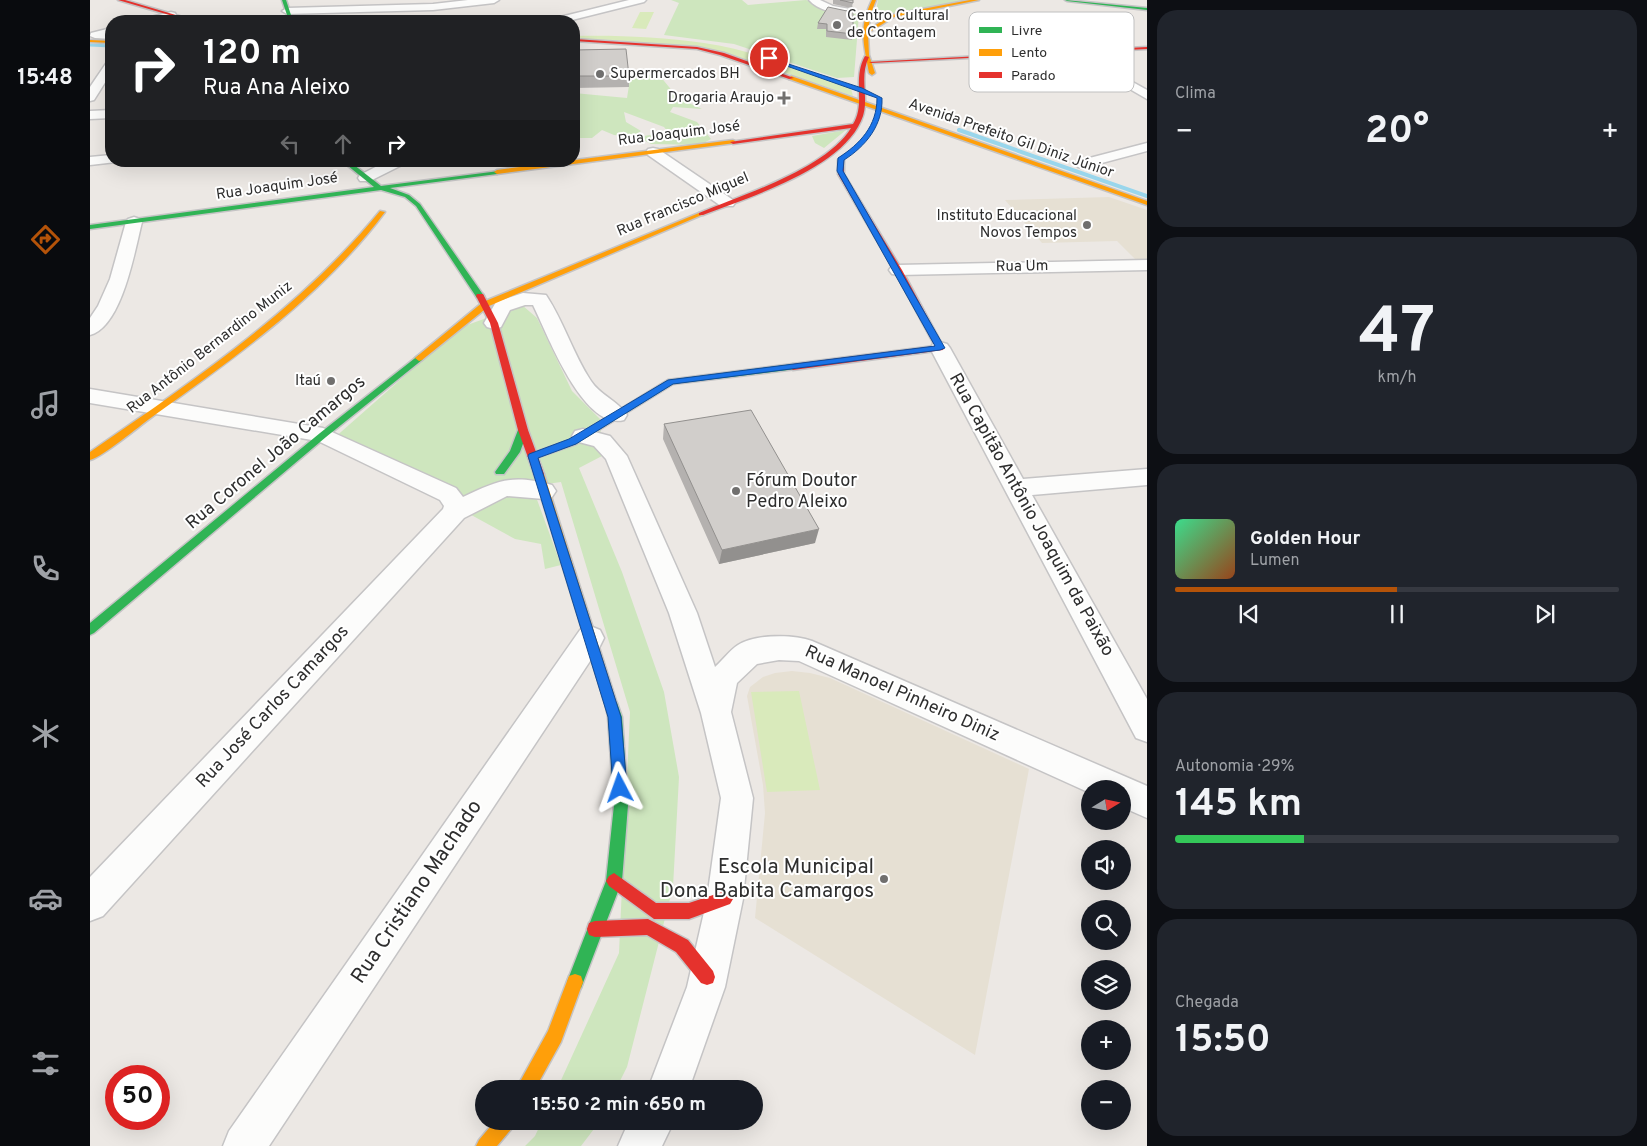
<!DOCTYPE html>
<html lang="pt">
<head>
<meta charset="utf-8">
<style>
  body { margin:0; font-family:Overpass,sans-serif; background:#20242c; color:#f1f3f6; height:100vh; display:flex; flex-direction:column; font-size:19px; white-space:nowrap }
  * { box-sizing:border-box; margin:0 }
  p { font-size:16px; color:#9ea1a6 }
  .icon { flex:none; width:28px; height:28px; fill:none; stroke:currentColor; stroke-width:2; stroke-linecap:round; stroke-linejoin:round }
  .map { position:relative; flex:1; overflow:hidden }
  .side { display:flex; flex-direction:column; gap:10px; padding:10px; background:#0d0f14; width:500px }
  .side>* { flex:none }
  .guide { position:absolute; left:15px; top:15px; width:475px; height:152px; border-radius:20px; box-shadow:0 5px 20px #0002; background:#202124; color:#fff; overflow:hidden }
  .needle { width:32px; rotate:80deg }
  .fabs { position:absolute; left:991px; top:780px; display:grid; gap:10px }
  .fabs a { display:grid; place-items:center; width:50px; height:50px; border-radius:50%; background:#171b24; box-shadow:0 5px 20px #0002; font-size:25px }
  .speed { position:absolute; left:15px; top:1065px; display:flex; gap:10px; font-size:25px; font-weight:700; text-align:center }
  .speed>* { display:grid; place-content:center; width:65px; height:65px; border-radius:50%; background:#171b24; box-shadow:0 5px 20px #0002; line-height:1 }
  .speed .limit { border:8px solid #d22; background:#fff; color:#111 }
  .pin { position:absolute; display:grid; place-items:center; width:42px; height:42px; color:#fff; margin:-21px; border:2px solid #fff; border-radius:50%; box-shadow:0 1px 5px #0007 }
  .me { position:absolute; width:55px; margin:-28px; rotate:356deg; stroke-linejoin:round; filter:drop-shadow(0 0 4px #0008) }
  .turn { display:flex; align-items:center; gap:18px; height:105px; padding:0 15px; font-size:22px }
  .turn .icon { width:65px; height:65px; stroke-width:2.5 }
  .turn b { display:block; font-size:35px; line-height:42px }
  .lanes { display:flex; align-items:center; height:48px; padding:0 15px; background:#0003; justify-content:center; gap:25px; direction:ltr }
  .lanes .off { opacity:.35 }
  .big { font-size:38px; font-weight:700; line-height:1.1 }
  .side .card { flex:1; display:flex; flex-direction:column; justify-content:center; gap:8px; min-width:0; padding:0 18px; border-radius:20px; background:#20242c }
  .side .dial { align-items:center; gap:0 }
  .dial b { font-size:65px; line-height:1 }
  .song { display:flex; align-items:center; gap:15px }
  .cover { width:60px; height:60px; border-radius:8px; background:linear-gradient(135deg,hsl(150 70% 55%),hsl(20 70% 35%)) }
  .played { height:5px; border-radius:2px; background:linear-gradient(90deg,#b45309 50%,#363941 50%) }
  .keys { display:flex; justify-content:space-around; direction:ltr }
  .heat { display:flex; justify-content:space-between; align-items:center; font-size:28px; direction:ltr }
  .charge { height:8px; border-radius:4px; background:linear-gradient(90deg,#34c759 29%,#363941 0) }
  .trip { position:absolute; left:385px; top:1080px; width:288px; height:50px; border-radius:25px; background:#171b24; box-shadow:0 5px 20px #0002; font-weight:700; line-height:50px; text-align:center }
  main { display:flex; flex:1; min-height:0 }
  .tab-bar { display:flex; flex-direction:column; width:90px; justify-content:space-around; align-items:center; background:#090b0e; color:#9ea1a6 }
  .tab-bar .icon { width:35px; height:35px }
  .tab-bar .selected { color:#b45309 }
  .tab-bar b { font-size:22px; color:#f1f3f6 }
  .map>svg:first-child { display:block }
  .education { fill:#e6e0d3 }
  .green { fill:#cee6be }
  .pitch { fill:#d9eabb }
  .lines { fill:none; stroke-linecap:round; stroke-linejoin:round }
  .stream-far1 { stroke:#99d6ec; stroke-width:3 }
  .stream { stroke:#99d6ec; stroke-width:4 }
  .street-casing { stroke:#c5c4c5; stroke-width:3 }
  .fast-casing { stroke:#c5c4c5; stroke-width:3 }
  .slow-casing { stroke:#c5c4c5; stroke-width:3 }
  .jam-casing { stroke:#c5c4c5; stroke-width:3 }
  .street { fill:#fcfcfb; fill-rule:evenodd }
  .fast { fill:#30b455; fill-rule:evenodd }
  .slow { fill:#ff9f0a; fill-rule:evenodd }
  .jam { fill:#e5322d; fill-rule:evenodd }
  .wall { fill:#b4b1af }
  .shaded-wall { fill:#92908e }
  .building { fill:#d1cecb; stroke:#92908e }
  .route { fill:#1a73e8; stroke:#114b97 }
  .poi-dot { fill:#706f6e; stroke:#fff; stroke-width:2 }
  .labels { text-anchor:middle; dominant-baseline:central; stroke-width:4; stroke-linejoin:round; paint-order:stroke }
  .far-poi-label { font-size:15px; fill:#2e2e2e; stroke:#fff; text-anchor:end }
  .far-street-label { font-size:15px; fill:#2e2e2e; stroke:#fff }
  .street-label { font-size:18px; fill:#2e2e2e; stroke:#fff }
  .poi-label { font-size:18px; fill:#2e2e2e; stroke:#fff; text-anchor:start }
  .near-poi-label { font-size:21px; fill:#2e2e2e; stroke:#fff; text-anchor:end }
  .near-street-label { font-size:21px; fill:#2e2e2e; stroke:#fff }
  .key { fill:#fff; stroke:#c0c0c0; stroke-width:1 }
  .key-label { font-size:14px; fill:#2e2e2e }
</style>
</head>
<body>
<main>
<nav class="tab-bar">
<b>15:48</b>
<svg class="icon selected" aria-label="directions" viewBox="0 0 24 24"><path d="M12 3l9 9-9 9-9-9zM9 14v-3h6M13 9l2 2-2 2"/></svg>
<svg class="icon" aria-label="music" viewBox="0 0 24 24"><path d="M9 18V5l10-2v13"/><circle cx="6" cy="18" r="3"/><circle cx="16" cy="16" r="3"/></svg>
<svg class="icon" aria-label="phone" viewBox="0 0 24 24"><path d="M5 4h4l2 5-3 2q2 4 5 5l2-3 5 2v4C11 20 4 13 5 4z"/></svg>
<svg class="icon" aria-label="climate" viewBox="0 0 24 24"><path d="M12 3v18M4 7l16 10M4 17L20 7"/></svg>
<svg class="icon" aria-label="car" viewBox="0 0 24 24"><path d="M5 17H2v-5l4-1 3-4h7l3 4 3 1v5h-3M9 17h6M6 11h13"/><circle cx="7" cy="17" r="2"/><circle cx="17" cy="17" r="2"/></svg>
<svg class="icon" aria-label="filters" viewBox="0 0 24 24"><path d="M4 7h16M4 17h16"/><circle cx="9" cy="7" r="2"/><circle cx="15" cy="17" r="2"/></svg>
</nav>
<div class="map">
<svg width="1057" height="1146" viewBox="0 0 1057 1146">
  <rect width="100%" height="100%" fill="#ece8e4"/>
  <path class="education" d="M1019,197L1057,210V262H1048L1027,241L952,243L915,200Z
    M702,671L720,673L740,678L939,769L885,1055L665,918L675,813L673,785L657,696L660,687L673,677L685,673Z"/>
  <path class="green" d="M581,0H652L658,5L716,0L744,10L769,14L764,77L747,78L644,44L574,35L589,3Z
    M788,0H878L809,13L799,14L786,11Z
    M541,73L570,76L588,98L612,109L583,107L580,112L607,122L621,139L610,145L561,144L548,137L578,132L574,127L534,112L536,122L551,131L543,137L524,135L512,130L502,138H484V93L537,98Z
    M756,130L734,148L725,143L722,136Z
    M432,305L447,318L482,391L510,419L512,456L489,468L532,572L574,692L589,777L583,887L537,1067L526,1089H467L529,953L540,712L471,482L442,486L471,565L455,569L451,544L425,539L243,439L369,328Z
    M452,1121H510L491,1146H435L445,1136Z"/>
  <path class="pitch" d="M550,12H564L556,29L542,28Z
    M934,12L946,18L911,22L899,16Z
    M484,36C526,35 572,37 614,43C664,50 714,72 761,89L763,96L631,51L526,40L484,39Z
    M709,691L730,790L677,792L661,692Z"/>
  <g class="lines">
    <path class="stream-far1" d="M0,45L21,46"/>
    <path class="stream" d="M869,130L1057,196"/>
    <g class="street-casing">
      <path id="street" d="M378,0H409L404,3L343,10L197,14L192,11L197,8L343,4Z
        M539,0H556L554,2L478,21H461L462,19Z
        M719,0H730L743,6L760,9L761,11L756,14C743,13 728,10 719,0Z
        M81,12L85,13L86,15L85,17L68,21H52L53,19Z
        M21,28V39L5,38L0,36L1,33Z
        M985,50L1057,90V99L981,55L979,53Z
        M21,60V73L4,100L0,101V87L17,62Z
        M21,110V118L0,119V111Z
        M1057,143V151L993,168L988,167L986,164L988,161Z
        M563,148L568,149L643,200L645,203L643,206H631L558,155L556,152L558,149Z
        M21,155V161L26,162L0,165V157Z
        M297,161H316L314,164L280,181H270L268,178L270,175Z
        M44,217L50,219L52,222C45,250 32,327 0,335V318L8,306L20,279L36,222L38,219Z
        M1057,260V270L808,275L802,274L799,270L802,266L808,265Z
        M433,293L456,295C474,322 483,354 501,381C510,395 528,401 537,415L534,420C493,431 457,333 443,305H435L420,310L411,327L404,329L397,327L394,323L406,302Z
        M850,342L857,344L860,348L933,479L1057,469V485L942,495L1057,699V742L1046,738L840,348L843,344Z
        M0,389L233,428L366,488L373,497C408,480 423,474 462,485L466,491L462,497L454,499L417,496L374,518L13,916L0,921V877L353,509L354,506L350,500L228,441L0,403Z
        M493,429L520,436L537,456L607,613L625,667C633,660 640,650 648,645C665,634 704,634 722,641L1057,786V818L1032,807V789H1000V793L709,661L689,660L667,664L647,683L641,712L663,798L653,899L635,987L599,1089H558L597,987L617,899L631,798L611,713L579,613L516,459L504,446L485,441L482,436L485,431Z
        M500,626L510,630L514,638L510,646L179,1146H133L139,1131L490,630Z
        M539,1121H584L572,1146H528Z"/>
    </g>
    <g class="fast-casing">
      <path id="fast" d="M192,0H196L203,21H199Z
        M975,0L1057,8V10L977,1Z
        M252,161H259L291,186L409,171L410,172L407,174L300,188L319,195L330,204L394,296L393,298H387L326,206L315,197L291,190L0,229V225L284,187Z
        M329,355L333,358L332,360L236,437L4,633L0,635V623L230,433Z
        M703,364L707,367L706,369L583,384L486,444L443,459L438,456L440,454L480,440L578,380Z
        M433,427L438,430L430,452L414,474H406L405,472L420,451L428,430Z
        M522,701L527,703L532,717L538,805L532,881L491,988L485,990L479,988L477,982L516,881L524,805L518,717L516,707L517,703Z"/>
    </g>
    <g class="slow-casing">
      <path id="slow" d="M782,0H786L781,13L778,30L801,15L880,0H889L804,17L778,33L779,55L785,73L782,75L779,73C774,44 768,29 782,0Z
        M0,40L21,41V43L0,42Z
        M701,76L1057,201V205L699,79Z
        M643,140L645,141V143L407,174L404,172L407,170Z
        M290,211L295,212C233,295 146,357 62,417C48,427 14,456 0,460V452C103,381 210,309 290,211Z
        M609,213L614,214L399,306L332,360L329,361L325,358L393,302Z
        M449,471L454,474L528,707L527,711L522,713L517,711L516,707L444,474Z
        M485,974L491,976L493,982L471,1042L445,1089H426L458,1031L479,976Z
        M405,1121H426L423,1127L407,1146H386L389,1140Z"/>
    </g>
    <g class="jam-casing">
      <path id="jam" d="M28,0H35L106,21H100Z
        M484,39L607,47L634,53L704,78L699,79L630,55L607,49L484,41Z
        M1057,47V49L781,63L779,62Z
        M775,56L779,57C768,79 781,100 771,121C750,169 660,197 613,215H609V213C652,195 736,169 761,128L643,144L640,142L763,124C776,104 762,79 775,56Z
        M751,158L754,160V174L812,270L854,348L853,350L703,370L699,367L703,364L845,346L804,270L748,174V160Z
        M387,294H393L408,323L438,430L454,474L453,476H445L444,474L428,430L400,323L386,296Z
        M524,873L566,903H599L635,891L640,894L643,899L640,904L599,919H564L519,886L516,881L519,876Z
        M558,919L598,940L623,971L625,977L623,983L617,985L611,983L586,952L557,935L505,937L499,935L497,929L499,923L505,921Z"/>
    </g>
    <use href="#street" class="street"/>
    <use href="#fast" class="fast"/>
    <use href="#slow" class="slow"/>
    <use href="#jam" class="jam"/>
  </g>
  <path class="wall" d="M743,0H763L762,8L763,34L762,40L736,37V29H727L728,23L761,8L743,4Z
    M484,50L539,76V87L484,88Z
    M574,424L725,543L629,564L573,439Z"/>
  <path class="shaded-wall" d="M729,529L725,543L629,564L632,550Z"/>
  <path class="building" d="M750,0H763V3Z
    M738,7L757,11L763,7V34L737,31V24L728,23Z
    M536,49L539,76H484V50Z
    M661,410L729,529L632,550L574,424Z"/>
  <path class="route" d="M677,57L772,88L792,98C793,125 776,146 754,160L753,171L855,348L850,350L583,384L486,444L448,458L531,717L537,788L535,792L530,794L525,792L523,788L518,717L438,456L439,454L479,439L578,380L845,346L747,171L748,158C770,144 787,126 787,98L677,59Z"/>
  <g class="poi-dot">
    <circle cx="747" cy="25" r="5"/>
    <circle cx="510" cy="74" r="5"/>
    <path d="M691.5 90.5h5v5h5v5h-5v5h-5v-5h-5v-5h5z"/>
    <circle cx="997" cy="225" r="5"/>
    <circle cx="241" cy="381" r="5"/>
    <circle cx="646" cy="491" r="5"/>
    <circle cx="794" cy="879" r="5"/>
  </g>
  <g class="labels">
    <g class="far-poi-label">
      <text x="757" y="16" text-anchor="start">Centro Cultural<tspan x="757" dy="17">de Contagem</tspan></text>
      <text x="520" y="74" text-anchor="start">Supermercados BH</text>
      <text x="684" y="98">Drogaria Araujo</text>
      <text x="987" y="216">Instituto Educacional<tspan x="987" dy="17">Novos Tempos</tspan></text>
      <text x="231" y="381">Itaú</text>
    </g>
    <g class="far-street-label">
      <text transform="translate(589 134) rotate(-7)">Rua Joaquim José</text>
      <text transform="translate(921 139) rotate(19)">Avenida Prefeito Gil Diniz Júnior</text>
      <text transform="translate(187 187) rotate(-8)">Rua Joaquim José</text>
      <text transform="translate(593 205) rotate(-23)">Rua Francisco Miguel</text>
      <text transform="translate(932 267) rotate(-1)">Rua Um</text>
      <text transform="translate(120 348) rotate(-38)">Rua Antônio Bernardino Muniz</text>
    </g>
    <g class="street-label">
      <text transform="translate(186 453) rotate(-40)">Rua Coronel João Camargos</text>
      <text transform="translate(941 515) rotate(61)">Rua Capitão Antônio Joaquim da Paixão</text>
      <text transform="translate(812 694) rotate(24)">Rua Manoel Pinheiro Diniz</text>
      <text transform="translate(183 707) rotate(-47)">Rua José Carlos Camargos</text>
    </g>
    <g class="poi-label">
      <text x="656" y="481">Fórum Doutor<tspan x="656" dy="21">Pedro Aleixo</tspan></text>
    </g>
    <g class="near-poi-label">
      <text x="784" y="867">Escola Municipal<tspan x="784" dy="24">Dona Babita Camargos</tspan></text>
    </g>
    <g class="near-street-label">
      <text transform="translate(327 892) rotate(-56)">Rua Cristiano Machado</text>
    </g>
  </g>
  <rect x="879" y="12" width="165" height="80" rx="8" class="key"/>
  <rect x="889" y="27" width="23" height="6" fill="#30b455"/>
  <rect x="889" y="49" width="23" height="7" fill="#ff9f0a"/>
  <rect x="889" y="72" width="23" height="6" fill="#e5322d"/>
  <g class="key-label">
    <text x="921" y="35">Livre</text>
    <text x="921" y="57">Lento</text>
    <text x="921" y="80">Parado</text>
  </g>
</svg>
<div class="fabs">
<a><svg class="needle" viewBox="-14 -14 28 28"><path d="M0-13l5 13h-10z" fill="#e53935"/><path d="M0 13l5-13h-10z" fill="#9ea1a6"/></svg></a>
<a><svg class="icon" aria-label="sound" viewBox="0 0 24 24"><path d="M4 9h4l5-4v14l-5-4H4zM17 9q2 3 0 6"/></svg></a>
<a><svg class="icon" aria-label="search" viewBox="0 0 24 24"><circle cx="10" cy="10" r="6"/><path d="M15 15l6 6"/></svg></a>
<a><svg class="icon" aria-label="layers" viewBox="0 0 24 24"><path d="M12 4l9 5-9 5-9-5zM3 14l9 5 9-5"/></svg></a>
<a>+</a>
<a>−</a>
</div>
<div class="speed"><div class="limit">50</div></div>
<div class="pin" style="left:679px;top:58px;background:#d93025"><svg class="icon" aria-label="arrive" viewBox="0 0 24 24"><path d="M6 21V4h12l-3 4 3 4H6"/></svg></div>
<svg class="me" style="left:530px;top:788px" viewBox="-20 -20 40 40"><path d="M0-17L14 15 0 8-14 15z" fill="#1a73e8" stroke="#fff" stroke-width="4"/></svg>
<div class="trip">15:50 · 2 min · 650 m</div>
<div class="guide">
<div class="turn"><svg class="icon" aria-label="right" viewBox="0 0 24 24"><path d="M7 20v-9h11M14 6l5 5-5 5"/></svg><div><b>120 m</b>Rua Ana Aleixo</div></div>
<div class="lanes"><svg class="icon off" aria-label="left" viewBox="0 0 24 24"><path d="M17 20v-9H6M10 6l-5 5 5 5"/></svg><svg class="icon off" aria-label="ahead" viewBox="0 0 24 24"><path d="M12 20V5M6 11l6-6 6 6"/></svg><svg class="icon" aria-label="right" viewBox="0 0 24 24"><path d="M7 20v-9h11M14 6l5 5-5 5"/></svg></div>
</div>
</div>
<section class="side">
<div class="card"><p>Clima</p>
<div class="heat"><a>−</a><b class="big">20°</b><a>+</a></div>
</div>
<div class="card dial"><b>47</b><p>km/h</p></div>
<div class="card">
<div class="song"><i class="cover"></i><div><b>Golden Hour</b><p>Lumen</p></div></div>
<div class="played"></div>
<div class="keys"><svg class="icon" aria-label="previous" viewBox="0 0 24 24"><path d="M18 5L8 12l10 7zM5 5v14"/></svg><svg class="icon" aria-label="pause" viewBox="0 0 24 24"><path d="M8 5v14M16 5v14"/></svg><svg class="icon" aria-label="next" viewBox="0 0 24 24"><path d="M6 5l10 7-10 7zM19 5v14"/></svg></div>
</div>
<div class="card"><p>Autonomia · 29%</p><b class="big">145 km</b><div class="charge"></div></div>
<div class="card"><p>Chegada</p><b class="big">15:50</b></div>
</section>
</main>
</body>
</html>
